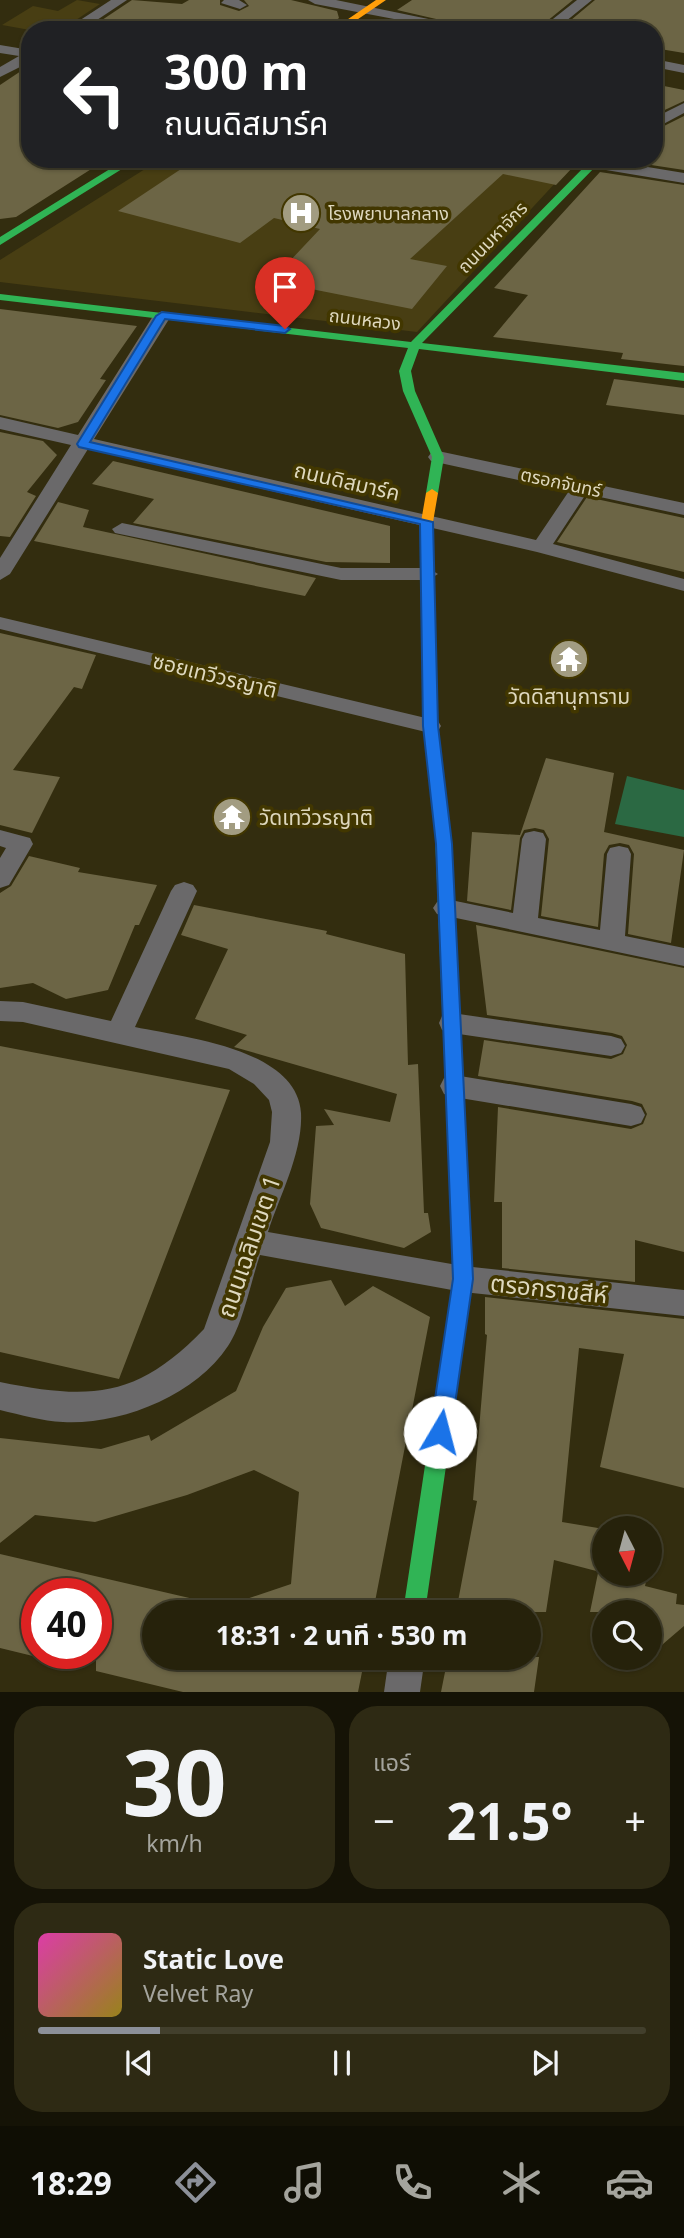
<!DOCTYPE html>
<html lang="th">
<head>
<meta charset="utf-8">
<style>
  body { margin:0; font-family:"Noto Sans","Noto Sans Thai",sans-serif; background:#2e2a14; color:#f1f3f6; height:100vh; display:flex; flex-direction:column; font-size:26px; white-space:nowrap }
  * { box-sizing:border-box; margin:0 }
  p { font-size:23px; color:#a4a49d }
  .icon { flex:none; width:38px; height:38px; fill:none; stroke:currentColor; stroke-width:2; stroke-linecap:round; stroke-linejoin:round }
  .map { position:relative; height:1692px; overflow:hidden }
  .details { display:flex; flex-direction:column; gap:14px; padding:14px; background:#151306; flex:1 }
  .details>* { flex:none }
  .top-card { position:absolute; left:21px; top:21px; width:642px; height:147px; border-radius:28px; box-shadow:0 2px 5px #0004,0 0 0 2px #423f2c; background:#202124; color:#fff; overflow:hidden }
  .needle { width:46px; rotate:174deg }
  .buttons { position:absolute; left:592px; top:1516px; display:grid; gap:14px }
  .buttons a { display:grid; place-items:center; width:70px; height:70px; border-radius:50%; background:#26220b; box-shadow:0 2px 5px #0004,0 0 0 2px #423f2c; font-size:35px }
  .speed { position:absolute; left:21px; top:1578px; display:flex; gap:14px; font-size:35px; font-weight:700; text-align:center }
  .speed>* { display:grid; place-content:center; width:91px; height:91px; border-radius:50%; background:#26220b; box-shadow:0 2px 5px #0004,0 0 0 2px #423f2c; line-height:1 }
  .speed .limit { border:10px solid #d22; background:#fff; color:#111 }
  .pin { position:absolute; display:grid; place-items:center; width:60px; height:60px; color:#fff; margin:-72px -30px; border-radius:50% 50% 50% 0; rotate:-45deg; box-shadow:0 0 7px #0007 }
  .pin .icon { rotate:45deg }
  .me { position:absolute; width:77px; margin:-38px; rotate:8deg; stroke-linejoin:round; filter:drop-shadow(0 0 5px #0008) }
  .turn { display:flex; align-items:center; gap:24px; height:147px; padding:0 28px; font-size:32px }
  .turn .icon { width:91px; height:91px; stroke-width:2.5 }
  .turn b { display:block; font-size:49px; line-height:60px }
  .big { font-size:52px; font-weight:700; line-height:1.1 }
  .details .card { flex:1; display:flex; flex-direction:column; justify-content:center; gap:10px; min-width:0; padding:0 24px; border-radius:28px; background:#2e2a14 }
  .details .dial { align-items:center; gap:0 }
  .dial b { font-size:91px; line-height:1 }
  .song { display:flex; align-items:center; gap:21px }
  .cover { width:84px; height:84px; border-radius:10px; background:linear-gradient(135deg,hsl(320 70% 55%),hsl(50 70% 35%)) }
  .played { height:7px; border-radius:4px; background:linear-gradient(90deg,#8c9099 20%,#423f2c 20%) }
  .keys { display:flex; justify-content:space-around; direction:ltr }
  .heat { display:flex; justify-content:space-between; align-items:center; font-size:38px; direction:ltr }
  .details .tiles { flex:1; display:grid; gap:14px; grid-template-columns:1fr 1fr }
  .card:last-child { grid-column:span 2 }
  .trip { position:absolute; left:142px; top:1600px; width:399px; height:70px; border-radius:35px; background:#26220b; box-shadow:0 2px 5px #0004,0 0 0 2px #423f2c; font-weight:700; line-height:70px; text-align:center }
  .menu { display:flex; height:112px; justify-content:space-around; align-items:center; background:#0f0e04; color:#a4a49d }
  .menu .icon { width:49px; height:49px }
  .menu .current { color:#8c9099 }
  .menu b { font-size:32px; color:#f1f3f6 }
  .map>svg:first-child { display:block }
  .built { fill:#483e13 }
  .green { fill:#2b6943 }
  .building { fill:#6c6545 }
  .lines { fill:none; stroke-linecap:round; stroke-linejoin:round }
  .street { fill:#6a696a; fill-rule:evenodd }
  .fast { fill:#30b455; fill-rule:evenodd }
  .slow { fill:#ff9f0a; fill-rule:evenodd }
  .route { fill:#1a73e8; stroke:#114b97; stroke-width:2 }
  .labels { text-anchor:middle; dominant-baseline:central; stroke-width:7; stroke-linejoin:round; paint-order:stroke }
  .far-poi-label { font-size:18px; fill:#ded8be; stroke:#423700; text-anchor:start }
  .far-street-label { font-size:18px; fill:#ded8be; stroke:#423700 }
  .street-label { font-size:21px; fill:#ded8be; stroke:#423700 }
  .poi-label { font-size:21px; fill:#ded8be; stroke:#423700 }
  .near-street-label { font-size:24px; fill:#ded8be; stroke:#423700 }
</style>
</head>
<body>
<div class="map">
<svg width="684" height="1692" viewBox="0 0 684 1692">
  <rect width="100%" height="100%" fill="#332d0f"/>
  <path class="built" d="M77,0L100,4L61,30H30L2,25L33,6L58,11Z
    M161,159H538L571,166L417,332L0,282V260Z"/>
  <path class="green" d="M627,776L684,790V837L615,824Z"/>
  <path class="building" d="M132,0L182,4L189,0H220V5L239,11L249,6L244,0H291L337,11L339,18L324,30H87Z
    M412,0H573L536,30H484L397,10Z
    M595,0H684V53L654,48V30H559Z
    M383,19L437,30H367Z
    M30,65V159H107L16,217L0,219V85Z
    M654,84L684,90V101L654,115Z
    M684,116V170L638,163L636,159H654V131Z
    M196,159H538L573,167L556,185L503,174L410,259L447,266L412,309L271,281L320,229L274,218L240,243L118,211Z
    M600,172L684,185V366L621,359L623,353L493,337L528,295L494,288Z
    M0,309L137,326L100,379L106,380L78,422L58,428L0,415Z
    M614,379L684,388V415L606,405Z
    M0,432L43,441L57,455L27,492L36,496L10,537L0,536Z
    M113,461L390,526V563L326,562L133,523L154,499L92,484Z
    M587,497L684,518V572L557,542Z
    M58,502L89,510L83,527L316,578L305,596L34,541Z
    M0,633L96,655L82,689L74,687L13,770L60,777L32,833L0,825Z
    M546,758L614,773L604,832L684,850L671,943L628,934L634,854L629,845L620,843L609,845L604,854L598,927L541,916L549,839L544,830L535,828L524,830L520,838L511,910L467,901L472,832L520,835Z
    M29,856L80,868L78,872L157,885L139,925H135L108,990L66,999L33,983L0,988V893L11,886Z
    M194,905L327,931L326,934L405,954L408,1065L418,1064L424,1213H428L431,1232L404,1248L321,1228L310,1204L316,1126L334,1125L324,1109L390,1122L397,1094L234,1047L247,1035L195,1019L228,949L181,935Z
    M476,925L684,968V1252L635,1240V1282L502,1268V1202H494L498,1107L631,1129L643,1124L647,1114L642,1104L632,1101L478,1076L484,1040L611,1059L623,1054L627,1045L622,1036L612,1033L487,1015Z
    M0,1046L230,1090L119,1379L0,1352Z
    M331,1280L345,1306L373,1286L430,1317L373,1612H221L220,1608L291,1584L299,1492L254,1470L187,1495L95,1522L35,1515L0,1543V1438L101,1449L149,1435L151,1441L236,1391L263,1327L286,1288Z
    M485,1297L684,1319V1488L600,1467L624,1354L579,1348L562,1522L604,1529V1573L554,1560L546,1612H456L477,1501L473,1500L487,1335L485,1334Z
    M0,1554L211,1603L210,1612H154V1657H365L358,1692H183L96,1671V1594H37V1657L0,1648Z
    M598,1573H648L645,1586L677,1594L676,1604L684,1605V1626L649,1656V1612H590Z
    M448,1657H539L534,1692H441Z"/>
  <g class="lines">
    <path class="street" d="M111,0H127L82,30H65Z
      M224,0H239L247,5L240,9L221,3Z
      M308,0H336L482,30H452L315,4Z
      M577,0H592L555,30H539Z
      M0,45L30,50V62L0,77V67L19,56L0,53Z
      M654,59L684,65V73L654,67Z
      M684,103V113L654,129V118Z
      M563,159H599L684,173V183L570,164Z
      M162,311L171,316L94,439L536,540L569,491L431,461L428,457L431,453L438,451L684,503V515L586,494L553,544L684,579V591L537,552L88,449L10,574L0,580V558L71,445L0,429V417L78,435L153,316Z
      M122,523L341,568H428L438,574L428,580H341L115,533L112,529Z
      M0,617L430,719L438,721L441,726L438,731L430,733L0,629Z
      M0,830L30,838L33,844L9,885L0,888V858L6,848L0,846Z
      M534,831L543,833L546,839L538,918L600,930L607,854L610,848L619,846L628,848L631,854L625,936L684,948V966L437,914L433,908L437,902L446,899L513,913L522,839L525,833Z
      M184,882L193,885L197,891L135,1027C182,1037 297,1048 301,1113C303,1152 280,1195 268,1232L463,1266L684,1290V1316L463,1292L260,1255C251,1281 243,1324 228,1346C195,1396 121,1425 63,1422C42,1421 21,1415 0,1410V1382C90,1400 137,1399 204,1329L270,1142L272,1112L269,1100L254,1084L229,1069L23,1022L0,1021V1001L23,1002L111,1021L171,891L175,885Z
      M452,1013L611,1036L621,1039L625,1046L621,1053L611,1056L452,1033L442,1030L439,1023L442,1016Z
      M454,1075L631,1104L641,1107L645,1115L641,1123L631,1126L454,1097L444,1094L440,1086L444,1078Z
      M389,1657H425L420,1692H384Z"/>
    <path class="fast" d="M126,159H138L0,245V237Z
      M592,159H603L422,343L684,373V381L419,349L411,371L415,391L444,457L438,493L432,497L426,493L432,457L403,391L399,371L408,348L0,300V294L411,342Z
      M443,829L451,834L473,1279L425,1612H403L453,1279L435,834Z"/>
    <path class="slow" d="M376,0H386L342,30H332Z
      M432,489L438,493L433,522L437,726L451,834L443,839L435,834L423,726L421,522L426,493Z"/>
  </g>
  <path class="route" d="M162,312L285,326L290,329L285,333L165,319L90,442L433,522L438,726L452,844L473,1279L451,1432L448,1439L440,1442L433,1439L430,1432L453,1279L436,844L423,726L420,524L79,447L77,444L156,316Z"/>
  <defs>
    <g id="hospital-disc" transform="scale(2.0125)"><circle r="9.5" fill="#a29c81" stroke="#423700"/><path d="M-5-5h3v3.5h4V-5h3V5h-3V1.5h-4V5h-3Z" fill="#fff"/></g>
    <g id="temple-disc" transform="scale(2.0125)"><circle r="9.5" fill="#a29c81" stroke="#423700"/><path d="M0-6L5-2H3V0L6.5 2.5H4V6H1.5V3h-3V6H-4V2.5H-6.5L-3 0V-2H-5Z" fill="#fff"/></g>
  </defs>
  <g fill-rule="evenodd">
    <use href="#hospital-disc" x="301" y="213"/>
    <use href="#temple-disc" x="569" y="659"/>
    <use href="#temple-disc" x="232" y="817"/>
  </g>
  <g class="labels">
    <g class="far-poi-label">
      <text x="328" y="213">โรงพยาบาลกลาง</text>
    </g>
    <g class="far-street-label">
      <text transform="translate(492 237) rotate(-46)">ถนนมหาจักร</text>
      <text transform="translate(365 319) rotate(7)">ถนนหลวง</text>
      <text transform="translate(561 482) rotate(12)">ตรอกจันทร์</text>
    </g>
    <g class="street-label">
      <text transform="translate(347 481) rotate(13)">ถนนดิสมาร์ค</text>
      <text transform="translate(215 675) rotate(14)">ซอยเทวีวรญาติ</text>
    </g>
    <g class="poi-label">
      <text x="569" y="696">วัดดิสานุการาม</text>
      <text x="259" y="817" text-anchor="start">วัดเทวีวรญาติ</text>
    </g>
    <g class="near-street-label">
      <text transform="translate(248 1246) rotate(-71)">ถนนเฉลิมเขต 1</text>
      <text transform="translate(549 1288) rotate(6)">ตรอกราชสีห์</text>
    </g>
  </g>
</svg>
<div class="buttons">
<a><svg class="needle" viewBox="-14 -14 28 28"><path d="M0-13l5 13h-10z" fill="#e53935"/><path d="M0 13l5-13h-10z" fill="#a4a49d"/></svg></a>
<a><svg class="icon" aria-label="search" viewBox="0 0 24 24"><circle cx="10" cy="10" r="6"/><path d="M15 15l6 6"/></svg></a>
</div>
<div class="speed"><div class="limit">40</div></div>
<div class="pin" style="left:285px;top:329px;background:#d93025"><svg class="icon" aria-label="arrive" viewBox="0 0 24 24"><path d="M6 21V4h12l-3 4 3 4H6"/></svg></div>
<svg class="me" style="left:440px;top:1432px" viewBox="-20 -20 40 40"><circle r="19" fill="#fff"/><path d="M0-13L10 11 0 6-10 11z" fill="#1a73e8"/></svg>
<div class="trip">18:31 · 2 นาที · 530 m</div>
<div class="top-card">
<div class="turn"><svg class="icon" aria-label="left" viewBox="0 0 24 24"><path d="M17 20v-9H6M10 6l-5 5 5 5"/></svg><div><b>300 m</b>ถนนดิสมาร์ค</div></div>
</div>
</div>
<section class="details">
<div class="tiles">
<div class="card dial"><b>30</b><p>km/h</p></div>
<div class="card"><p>แอร์</p>
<div class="heat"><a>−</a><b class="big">21.5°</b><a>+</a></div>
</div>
<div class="card">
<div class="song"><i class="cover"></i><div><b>Static Love</b><p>Velvet Ray</p></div></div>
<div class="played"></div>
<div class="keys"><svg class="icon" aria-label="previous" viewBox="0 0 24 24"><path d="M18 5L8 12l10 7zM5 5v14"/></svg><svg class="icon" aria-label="pause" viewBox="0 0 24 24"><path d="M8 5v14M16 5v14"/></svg><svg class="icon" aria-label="next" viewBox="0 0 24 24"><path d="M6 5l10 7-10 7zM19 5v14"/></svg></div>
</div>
</div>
</section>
<nav class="menu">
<b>18:29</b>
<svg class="icon current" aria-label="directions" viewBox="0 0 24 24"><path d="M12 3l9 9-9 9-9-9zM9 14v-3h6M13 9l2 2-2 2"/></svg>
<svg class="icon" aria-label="music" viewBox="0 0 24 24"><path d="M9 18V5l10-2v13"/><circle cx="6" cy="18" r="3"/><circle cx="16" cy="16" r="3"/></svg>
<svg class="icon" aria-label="phone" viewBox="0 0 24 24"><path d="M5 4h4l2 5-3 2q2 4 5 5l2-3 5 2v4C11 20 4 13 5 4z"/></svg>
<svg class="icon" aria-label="climate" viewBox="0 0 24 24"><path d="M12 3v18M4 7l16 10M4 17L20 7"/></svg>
<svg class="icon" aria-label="car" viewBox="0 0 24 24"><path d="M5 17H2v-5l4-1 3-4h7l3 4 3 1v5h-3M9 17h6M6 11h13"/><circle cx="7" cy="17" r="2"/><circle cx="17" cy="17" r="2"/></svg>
</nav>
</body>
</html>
